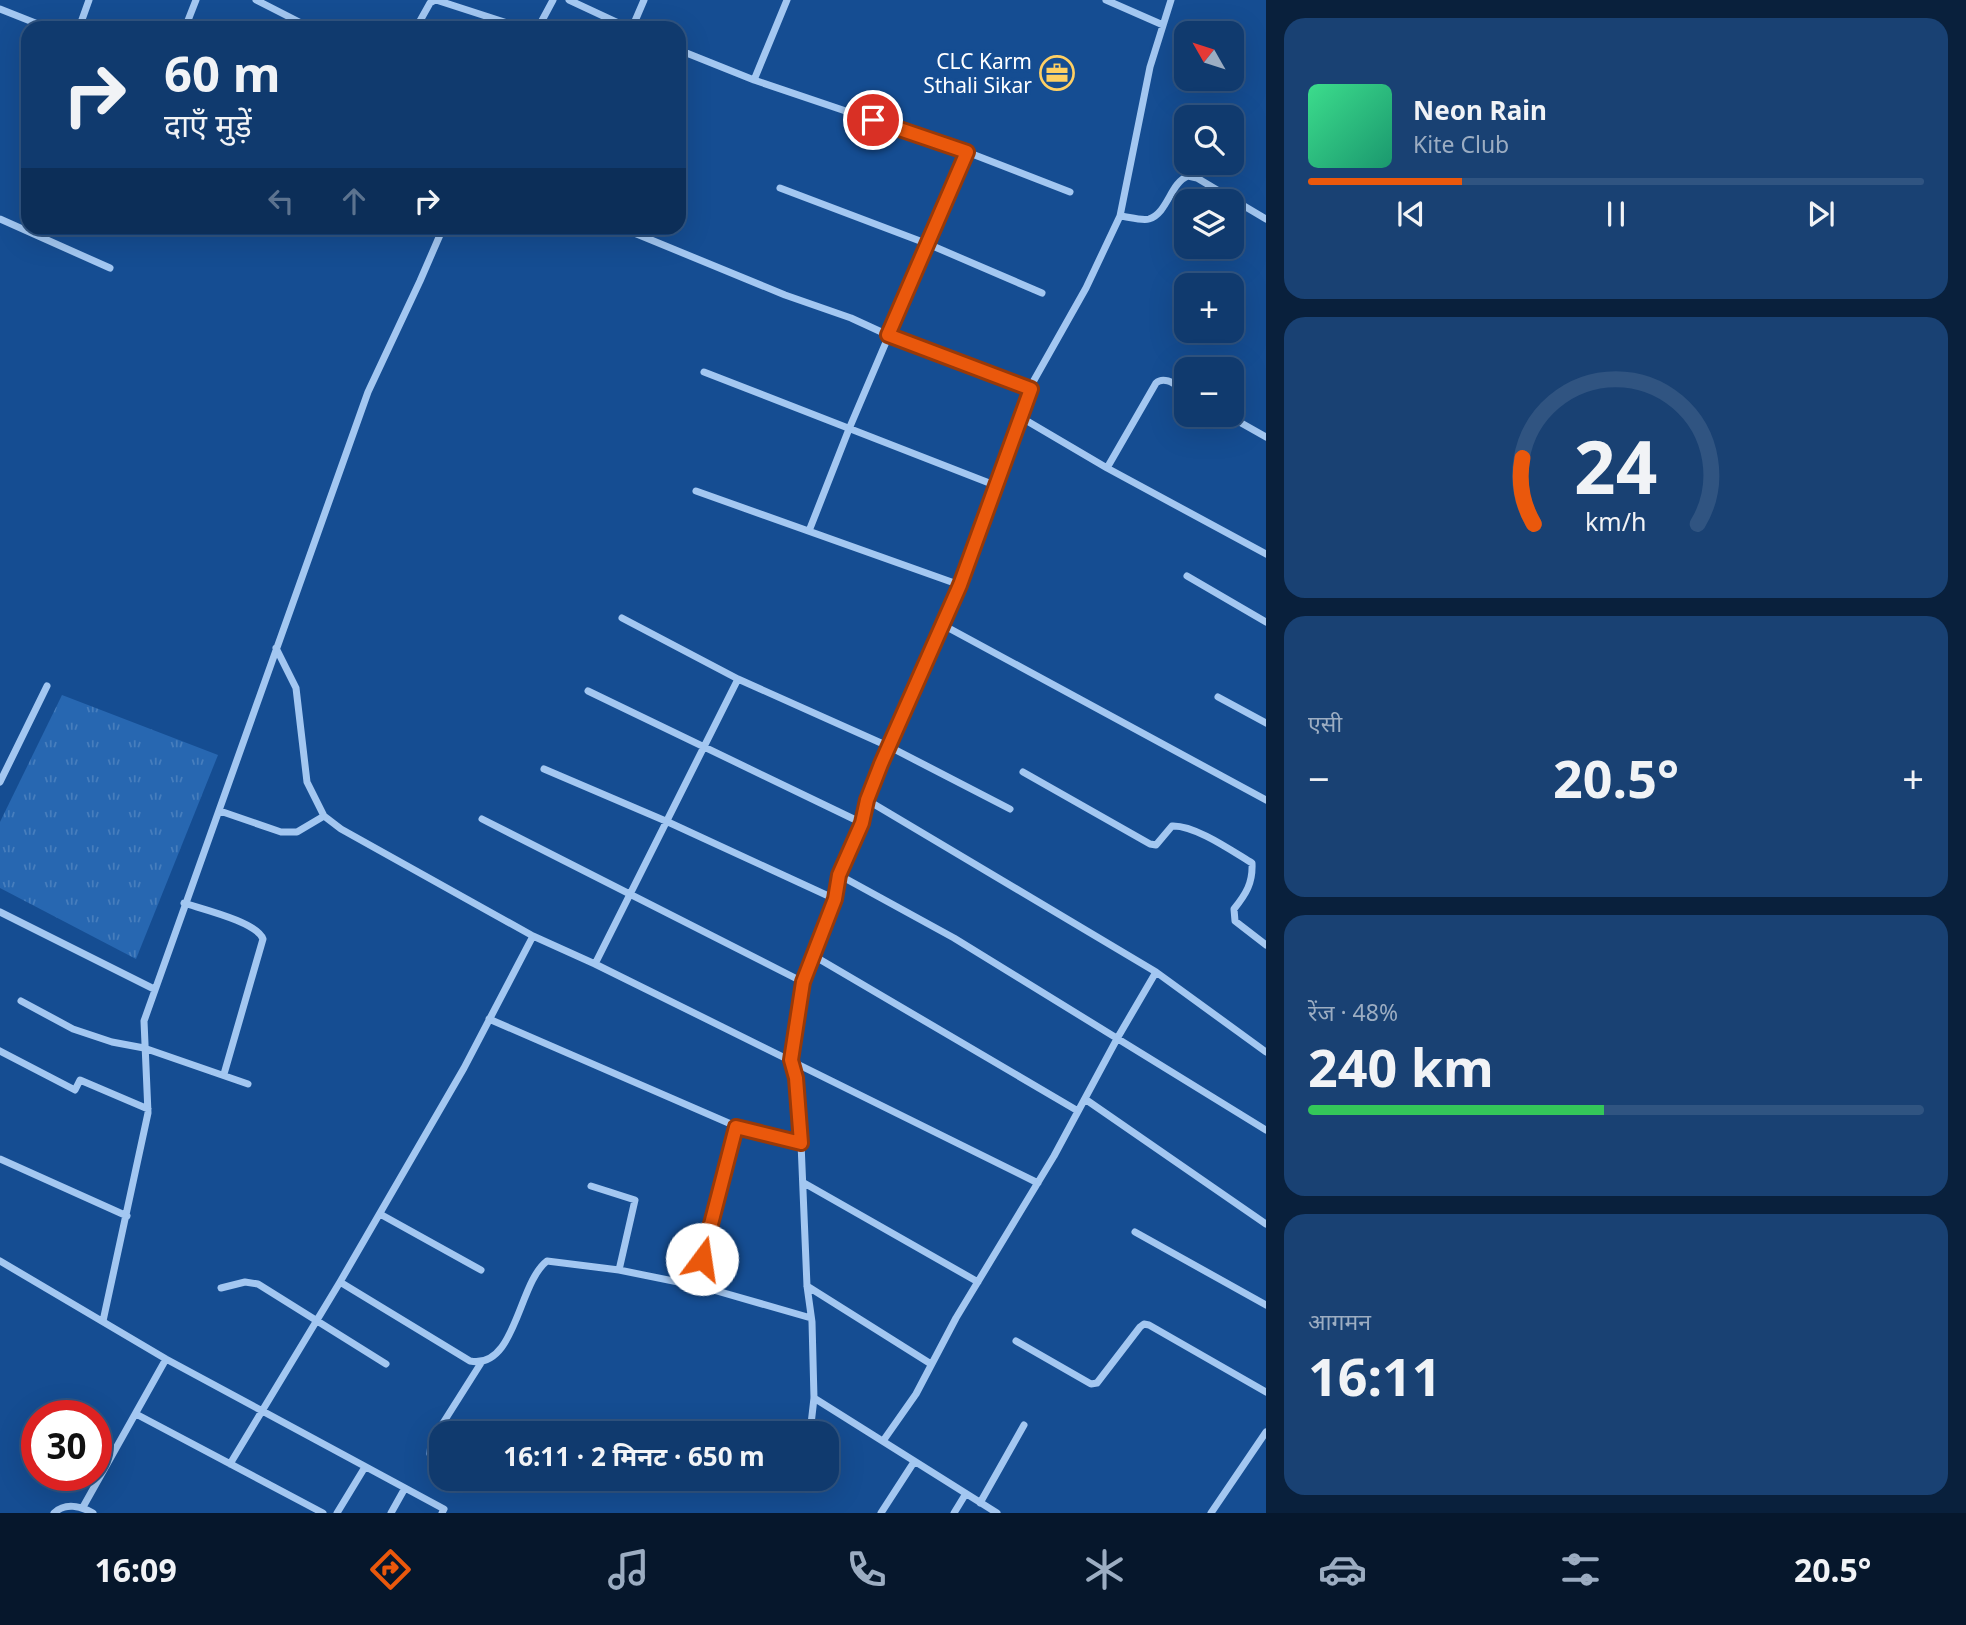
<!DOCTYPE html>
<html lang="hi">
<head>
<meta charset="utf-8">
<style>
  body { margin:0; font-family:"Noto Sans","Noto Sans Devanagari",sans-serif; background:#194173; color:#f1f3f6; height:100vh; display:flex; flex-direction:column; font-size:26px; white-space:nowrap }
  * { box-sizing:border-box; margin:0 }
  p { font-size:23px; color:#9cadc2 }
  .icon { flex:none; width:38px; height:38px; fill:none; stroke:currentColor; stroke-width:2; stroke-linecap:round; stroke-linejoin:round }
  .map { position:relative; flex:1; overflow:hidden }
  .side { display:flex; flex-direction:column; gap:18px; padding:18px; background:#09203c; width:700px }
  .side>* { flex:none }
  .hud { position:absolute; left:21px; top:21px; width:665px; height:214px; border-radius:21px; box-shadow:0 7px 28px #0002,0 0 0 2px #305481; background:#103a6e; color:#f1f3f6; overflow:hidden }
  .needle { width:46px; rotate:309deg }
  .tools { position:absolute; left:1174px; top:21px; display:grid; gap:14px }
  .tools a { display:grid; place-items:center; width:70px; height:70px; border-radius:14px; background:#103a6e; box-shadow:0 7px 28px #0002,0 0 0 2px #305481; font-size:35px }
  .speed { position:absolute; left:21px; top:1400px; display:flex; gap:14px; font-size:35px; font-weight:700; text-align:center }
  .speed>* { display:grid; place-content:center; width:91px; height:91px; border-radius:50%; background:#103a6e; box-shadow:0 7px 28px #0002,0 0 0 2px #305481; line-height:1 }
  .speed .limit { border:10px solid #d22; background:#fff; color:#111 }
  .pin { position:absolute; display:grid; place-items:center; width:60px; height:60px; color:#fff; margin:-30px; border:4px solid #fff; border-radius:50%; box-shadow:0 2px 7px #0007 }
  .me { position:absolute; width:77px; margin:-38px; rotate:14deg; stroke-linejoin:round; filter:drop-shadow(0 0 5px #0008) }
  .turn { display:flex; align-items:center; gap:24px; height:147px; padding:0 28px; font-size:32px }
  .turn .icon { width:91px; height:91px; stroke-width:2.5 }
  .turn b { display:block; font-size:49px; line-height:60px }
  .lanes { display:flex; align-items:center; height:66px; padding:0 28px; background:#0003; justify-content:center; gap:35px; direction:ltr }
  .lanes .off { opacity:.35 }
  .big { font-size:52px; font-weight:700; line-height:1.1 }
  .side .widget { flex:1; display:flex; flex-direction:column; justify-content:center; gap:10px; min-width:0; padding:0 24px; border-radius:21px; background:#194173 }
  .side .dial { align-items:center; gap:0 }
  .dial svg { height:182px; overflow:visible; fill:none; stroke:#305481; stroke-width:7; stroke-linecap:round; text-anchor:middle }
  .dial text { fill:#f1f3f6; stroke:none }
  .song { display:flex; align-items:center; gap:21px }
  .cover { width:84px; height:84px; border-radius:10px; background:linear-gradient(135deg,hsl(150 70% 55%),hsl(160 70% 35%)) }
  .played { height:7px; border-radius:4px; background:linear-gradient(90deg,#ea580c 25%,#305481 25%) }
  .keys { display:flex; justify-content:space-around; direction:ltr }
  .heat { display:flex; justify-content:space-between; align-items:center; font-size:38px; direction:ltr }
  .charge { height:10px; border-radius:5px; background:linear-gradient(90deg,#34c759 48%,#305481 0) }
  .trip { position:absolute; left:429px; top:1421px; width:410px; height:70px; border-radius:21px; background:#103a6e; box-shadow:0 7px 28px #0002,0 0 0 2px #305481; font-weight:700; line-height:70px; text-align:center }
  .tabs { display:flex; height:112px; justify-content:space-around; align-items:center; background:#06172c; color:#9cadc2 }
  .tabs .icon { width:49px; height:49px }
  .tabs .selected { color:#ea580c }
  .tabs b { font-size:32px; color:#f1f3f6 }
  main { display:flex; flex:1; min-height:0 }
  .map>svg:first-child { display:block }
  .grass { fill:url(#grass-tufts) }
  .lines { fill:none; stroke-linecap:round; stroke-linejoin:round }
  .minor { stroke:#a3c7f1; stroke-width:7 }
  .route-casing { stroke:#983908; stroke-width:18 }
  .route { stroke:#ea580c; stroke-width:12 }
  .labels { text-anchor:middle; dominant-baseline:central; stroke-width:7; stroke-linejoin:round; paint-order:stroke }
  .poi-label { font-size:21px; fill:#fff; stroke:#154d92; text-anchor:end }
</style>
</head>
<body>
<main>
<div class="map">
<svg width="1266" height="1513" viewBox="0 0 1266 1513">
  <defs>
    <pattern id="grass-tufts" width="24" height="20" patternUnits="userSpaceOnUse" patternTransform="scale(1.75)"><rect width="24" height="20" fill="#2767b1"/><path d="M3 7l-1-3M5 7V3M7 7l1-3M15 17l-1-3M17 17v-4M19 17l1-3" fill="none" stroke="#477ebd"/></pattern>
  </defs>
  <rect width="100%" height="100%" fill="#154d92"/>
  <path class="grass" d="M62,695L218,755L136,959L0,888V822Z"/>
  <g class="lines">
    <path class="minor" d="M256,0L311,28
      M436,0L523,28
      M569,0L629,28
      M1106,0L1163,25
      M0,9L48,28
      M79,28L89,0
      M185,28L196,0
      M416,28L430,3L435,0
      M538,28L553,0
      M632,28L644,0
      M679,50L754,80L967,152L1070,192
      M754,80L787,0
      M780,188L928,244L1042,293
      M1120,216C1129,217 1142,221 1149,219C1168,213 1170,183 1188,176L1197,178L1266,219
      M0,219L110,268
      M622,228L785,295L851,318L888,335L1031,389
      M704,372L997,486
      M1227,415L1266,437
      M1022,418L1107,468L1266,554
      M1107,468L1156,383C1165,375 1177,386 1186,391
      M696,491L960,585
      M809,531L849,429L967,152
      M1187,576L1266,622
      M622,618L738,679L890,747L1010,809
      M943,625L1266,800
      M276,648L296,688L307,782L324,816L341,829L533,936
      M588,691L862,823
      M1218,697L1266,723
      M544,769L668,822L835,899
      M1023,772L1150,844L1156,845L1172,826C1195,825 1232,851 1252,863C1253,883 1246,894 1234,909L1235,921L1266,945
      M0,782L47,686
      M867,800L1156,972L1266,1052
      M220,811L281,832H297L324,816
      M482,819L803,982
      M839,875L954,938L1266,1130
      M184,903C202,909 257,922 263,939L224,1074
      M0,912L154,989
      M814,956L1078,1111
      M595,964L738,679
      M21,1001L73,1029L112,1042L144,1048L248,1084
      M489,1019L747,1131L801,1143
      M0,1051L75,1090L80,1080L148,1109
      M1085,1099L1266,1224
      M0,1159L127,1216
      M804,1183L978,1282
      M591,1186L635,1200L619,1270L703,1287L811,1318
      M380,1214L481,1270
      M1135,1232L1266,1305
      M0,1261L166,1359L444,1509L442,1513
      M340,1282L470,1361C516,1370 518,1283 547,1261L619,1270
      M695,1285L736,1127
      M807,1286L931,1364
      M221,1288L245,1282L258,1284L386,1364
      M103,1321L148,1113L144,1021L368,392L420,281L443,228
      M1016,1341L1091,1384L1097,1383L1140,1327L1144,1324L1149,1325L1266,1392
      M814,1398L997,1513
      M136,1414L323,1513
      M810,1433L814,1398L812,1322L807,1286L801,1143L796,1078L791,1060L803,982L835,899L839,875L862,823L867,800L881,764L960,585L1017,433L1033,382L1086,288L1120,216L1150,67L1171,0
      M883,1441L916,1394L956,1318L1054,1156L1118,1037L1156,972
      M441,1463L430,1454L431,1442L481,1363
      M230,1464L340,1282L464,1068L533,936L595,964L1038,1183
      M465,1479L474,1484
      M980,1503L1024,1425
      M83,1507L166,1359
      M54,1513C66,1502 80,1506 93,1513
      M337,1513L365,1467
      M391,1513L405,1488
      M881,1513L914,1462
      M954,1513L965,1495
      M1211,1513L1266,1432"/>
  </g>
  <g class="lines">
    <g class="route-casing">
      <path id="route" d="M702,1259L736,1127L801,1143L796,1078L791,1060L803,982L835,899L839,875L862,823L867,800L881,764L960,585L1031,389L888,335L967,152L873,120"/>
    </g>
    <use href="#route" class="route"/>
  </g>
  <defs>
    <g id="office-ring" transform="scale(1.75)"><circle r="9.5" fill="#154d92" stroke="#ffd063" stroke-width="1.5"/><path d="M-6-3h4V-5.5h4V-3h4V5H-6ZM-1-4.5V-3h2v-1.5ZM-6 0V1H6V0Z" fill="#ffd063"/></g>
  </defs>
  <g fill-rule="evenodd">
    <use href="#office-ring" x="1057" y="73"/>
  </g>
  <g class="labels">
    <g class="poi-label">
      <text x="1032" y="61">CLC Karm<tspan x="1032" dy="24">Sthali Sikar</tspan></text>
    </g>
  </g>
</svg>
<div class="tools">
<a><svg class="needle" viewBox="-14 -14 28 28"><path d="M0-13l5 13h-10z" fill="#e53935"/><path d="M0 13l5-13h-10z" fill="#9cadc2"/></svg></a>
<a><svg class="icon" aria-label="search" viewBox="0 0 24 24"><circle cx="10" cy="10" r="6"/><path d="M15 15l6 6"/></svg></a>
<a><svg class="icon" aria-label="layers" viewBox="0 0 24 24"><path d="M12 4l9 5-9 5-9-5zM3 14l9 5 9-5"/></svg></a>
<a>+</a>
<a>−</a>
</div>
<div class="speed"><div class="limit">30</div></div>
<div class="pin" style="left:873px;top:120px;background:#d93025"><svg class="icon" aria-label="arrive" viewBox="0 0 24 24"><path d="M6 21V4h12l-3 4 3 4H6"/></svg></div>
<svg class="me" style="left:702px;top:1259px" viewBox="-20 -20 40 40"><circle r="19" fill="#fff"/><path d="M0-13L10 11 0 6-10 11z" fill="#ea580c"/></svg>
<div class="trip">16:11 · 2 मिनट · 650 m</div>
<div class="hud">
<div class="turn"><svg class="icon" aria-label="right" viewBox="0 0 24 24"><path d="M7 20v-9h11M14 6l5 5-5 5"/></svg><div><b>60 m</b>दाएँ मुड़ें</div></div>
<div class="lanes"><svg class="icon off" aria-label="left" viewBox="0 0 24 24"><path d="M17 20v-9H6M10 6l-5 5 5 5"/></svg><svg class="icon off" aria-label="ahead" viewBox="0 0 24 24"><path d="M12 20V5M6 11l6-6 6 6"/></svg><svg class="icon" aria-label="right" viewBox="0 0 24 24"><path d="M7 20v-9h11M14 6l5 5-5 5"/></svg></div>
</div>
</div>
<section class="side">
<div class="widget">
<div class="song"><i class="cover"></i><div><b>Neon Rain</b><p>Kite Club</p></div></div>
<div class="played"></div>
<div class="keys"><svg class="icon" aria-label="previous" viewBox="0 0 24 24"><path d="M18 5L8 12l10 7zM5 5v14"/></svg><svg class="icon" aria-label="pause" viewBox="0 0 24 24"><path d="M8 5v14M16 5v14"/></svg><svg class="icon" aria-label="next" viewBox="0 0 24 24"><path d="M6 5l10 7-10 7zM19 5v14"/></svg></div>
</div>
<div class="widget dial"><svg viewBox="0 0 100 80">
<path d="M14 69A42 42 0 1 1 86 69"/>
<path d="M14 69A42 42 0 0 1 9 40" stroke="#ea580c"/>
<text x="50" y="56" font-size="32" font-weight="700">24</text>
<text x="50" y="72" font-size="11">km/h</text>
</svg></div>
<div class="widget"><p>एसी</p>
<div class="heat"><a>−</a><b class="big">20.5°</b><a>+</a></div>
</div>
<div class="widget"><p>रेंज · 48%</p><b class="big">240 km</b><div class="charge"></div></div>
<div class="widget"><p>आगमन</p><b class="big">16:11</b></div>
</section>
</main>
<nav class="tabs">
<b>16:09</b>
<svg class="icon selected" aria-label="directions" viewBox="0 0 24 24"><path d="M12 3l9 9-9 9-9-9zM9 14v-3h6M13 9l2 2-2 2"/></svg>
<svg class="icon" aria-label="music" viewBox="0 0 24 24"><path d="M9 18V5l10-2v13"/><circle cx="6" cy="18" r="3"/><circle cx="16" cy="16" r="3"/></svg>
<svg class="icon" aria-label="phone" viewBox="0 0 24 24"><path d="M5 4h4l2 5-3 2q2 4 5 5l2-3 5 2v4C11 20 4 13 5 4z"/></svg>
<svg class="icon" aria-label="climate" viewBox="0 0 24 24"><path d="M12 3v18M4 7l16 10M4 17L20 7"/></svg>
<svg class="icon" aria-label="car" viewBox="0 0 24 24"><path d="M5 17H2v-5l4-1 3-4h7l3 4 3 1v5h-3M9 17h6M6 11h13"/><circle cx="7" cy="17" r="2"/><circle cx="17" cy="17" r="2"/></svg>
<svg class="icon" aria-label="filters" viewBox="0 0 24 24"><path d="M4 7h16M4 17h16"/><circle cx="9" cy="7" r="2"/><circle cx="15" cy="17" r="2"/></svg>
<b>20.5°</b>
</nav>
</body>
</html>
